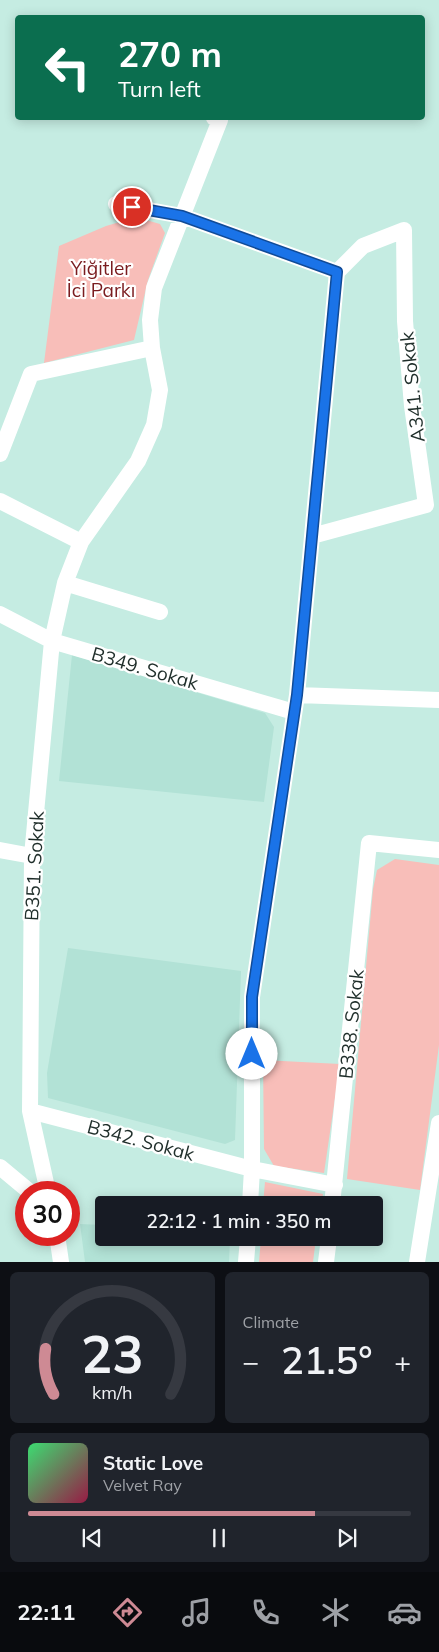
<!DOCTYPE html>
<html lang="en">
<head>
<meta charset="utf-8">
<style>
  body { margin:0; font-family:Mulish,sans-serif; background:#20242c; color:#f1f3f6; height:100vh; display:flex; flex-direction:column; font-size:19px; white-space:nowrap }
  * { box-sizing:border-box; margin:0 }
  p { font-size:16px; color:#9ea1a6 }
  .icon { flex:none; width:28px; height:28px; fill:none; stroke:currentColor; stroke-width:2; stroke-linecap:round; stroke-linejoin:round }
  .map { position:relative; height:1262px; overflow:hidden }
  .sheet { display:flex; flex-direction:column; gap:10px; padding:10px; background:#0d0f14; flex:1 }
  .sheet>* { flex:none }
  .top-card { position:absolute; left:15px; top:15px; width:410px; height:105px; border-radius:5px; box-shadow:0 2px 12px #0003; background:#0b6e4f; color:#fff; overflow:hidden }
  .speed { position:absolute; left:15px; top:1181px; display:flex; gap:10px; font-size:25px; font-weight:700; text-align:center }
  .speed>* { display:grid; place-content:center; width:65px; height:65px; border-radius:50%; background:#171b24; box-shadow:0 2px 12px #0003; line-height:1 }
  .speed .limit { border:8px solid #d22; background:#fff; color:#111 }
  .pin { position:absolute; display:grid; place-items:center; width:42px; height:42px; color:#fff; margin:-21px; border:2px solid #fff; border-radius:50%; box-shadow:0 1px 5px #0007 }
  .me { position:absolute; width:55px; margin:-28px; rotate:0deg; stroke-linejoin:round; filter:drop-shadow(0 0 4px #0008) }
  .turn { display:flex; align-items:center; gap:18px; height:105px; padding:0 20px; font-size:22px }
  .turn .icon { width:65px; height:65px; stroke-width:2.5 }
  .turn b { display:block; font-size:35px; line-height:42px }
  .big { font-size:38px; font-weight:600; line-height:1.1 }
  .sheet .card { flex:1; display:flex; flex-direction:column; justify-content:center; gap:8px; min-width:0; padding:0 18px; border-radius:8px; background:#20242c }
  .sheet .dial { align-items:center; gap:0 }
  .dial svg { height:130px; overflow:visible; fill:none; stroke:#363941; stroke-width:7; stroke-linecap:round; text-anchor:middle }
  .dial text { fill:#f1f3f6; stroke:none }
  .song { display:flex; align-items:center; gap:15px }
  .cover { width:60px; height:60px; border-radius:8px; background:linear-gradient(135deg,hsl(140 70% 55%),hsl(340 70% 35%)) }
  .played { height:5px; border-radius:2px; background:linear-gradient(90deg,#ce8a94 75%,#363941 75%) }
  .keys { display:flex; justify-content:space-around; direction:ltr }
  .heat { display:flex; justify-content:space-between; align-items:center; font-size:28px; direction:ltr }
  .sheet .tiles { flex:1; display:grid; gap:10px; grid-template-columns:1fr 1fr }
  .card:last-child { grid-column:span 2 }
  .trip { position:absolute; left:95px; top:1196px; width:288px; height:50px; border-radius:5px; background:#171b24; box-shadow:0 2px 12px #0003; font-weight:600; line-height:50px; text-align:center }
  .tab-bar { display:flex; height:80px; justify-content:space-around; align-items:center; background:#090b0e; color:#9ea1a6 }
  .tab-bar .icon { width:35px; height:35px }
  .tab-bar .on { color:#ce8a94 }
  .tab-bar b { font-size:22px; color:#f1f3f6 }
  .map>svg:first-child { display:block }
  .built { fill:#b2e2d6 }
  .green { fill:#f8beb9 }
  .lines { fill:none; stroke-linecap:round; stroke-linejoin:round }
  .street { stroke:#fff; stroke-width:16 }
  .route-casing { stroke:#114b97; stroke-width:12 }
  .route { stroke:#1a73e8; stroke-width:9 }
  .labels { text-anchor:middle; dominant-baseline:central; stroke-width:4.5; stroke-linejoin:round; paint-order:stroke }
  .park-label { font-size:19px; fill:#7a1c1f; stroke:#fff }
  .street-label { font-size:19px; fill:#1f2e2a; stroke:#fff }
</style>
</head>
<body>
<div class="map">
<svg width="439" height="1262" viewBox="0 0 439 1262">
  <rect width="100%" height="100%" fill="#c5ece2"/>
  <path class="built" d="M72,655L265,713L274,727L264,802L59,781Z
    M68,948L241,971L235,1140L225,1144L48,1098L47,1073Z
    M80,1224L104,1225V1238H230L229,1262H85Z"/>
  <path class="green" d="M130,219L146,220L160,224L165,233L148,280L134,340L44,363L59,246L106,226Z
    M395,859L439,865V1045L420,1190L347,1179L373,889L377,870Z
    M263,1060L340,1064L324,1173L274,1166L264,1149Z
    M265,1182L323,1194L321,1205H263Z
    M261,1238H316L313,1262H259Z"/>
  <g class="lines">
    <path class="street" d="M116,204L182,216L337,272
      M0,454L31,374L152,348
      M0,501L81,542
      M312,536L426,505L412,406L405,321L404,230L363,246L337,272
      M65,583L160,612
      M0,614L52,641L294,712
      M297,695L439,700
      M0,850L32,856
      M30,1111L252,1169L335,1185
      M0,1167L30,1192
      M48,1192L30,1111L32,856L52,641L65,583L81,542L138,461L154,425L160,390L152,348L150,320L154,288L220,120L214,118
      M250,1205L252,1169V997L297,695L337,272
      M332,1205L369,843L439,850
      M57,1235L61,1262
      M246,1262L248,1238
      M326,1262L329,1238
      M417,1262L439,1123"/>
  </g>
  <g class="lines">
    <g class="route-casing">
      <path id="route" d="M132,207L182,216L337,272L297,695L252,997V1054"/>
    </g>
    <use href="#route" class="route"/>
  </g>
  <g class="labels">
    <g class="park-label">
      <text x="101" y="268">Yiğitler<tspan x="101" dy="22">İci Parkı</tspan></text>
    </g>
    <g class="street-label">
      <text transform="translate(412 387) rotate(-96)">A341. Sokak</text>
      <text transform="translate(145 668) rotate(16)">B349. Sokak</text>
      <text transform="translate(34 866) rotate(-87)">B351. Sokak</text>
      <text transform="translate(351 1024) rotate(-84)">B338. Sokak</text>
      <text transform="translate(141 1140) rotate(15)">B342. Sokak</text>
    </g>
  </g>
</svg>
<div class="speed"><div class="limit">30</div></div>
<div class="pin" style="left:132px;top:207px;background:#d93025"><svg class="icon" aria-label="arrive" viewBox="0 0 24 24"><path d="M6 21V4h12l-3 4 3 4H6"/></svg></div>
<svg class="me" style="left:252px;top:1054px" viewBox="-20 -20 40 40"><circle r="19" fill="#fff"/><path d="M0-13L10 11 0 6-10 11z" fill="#1a73e8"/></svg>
<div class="trip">22:12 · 1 min · 350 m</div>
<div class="top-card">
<div class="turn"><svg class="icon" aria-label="left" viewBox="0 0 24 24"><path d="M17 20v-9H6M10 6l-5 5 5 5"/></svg><div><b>270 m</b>Turn left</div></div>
</div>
</div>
<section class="sheet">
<div class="tiles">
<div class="card dial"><svg viewBox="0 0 100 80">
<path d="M14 69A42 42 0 1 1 86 69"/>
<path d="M14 69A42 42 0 0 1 9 41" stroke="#ce8a94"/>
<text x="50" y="56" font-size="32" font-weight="700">23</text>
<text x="50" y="72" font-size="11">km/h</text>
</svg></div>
<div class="card"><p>Climate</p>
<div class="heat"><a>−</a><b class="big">21.5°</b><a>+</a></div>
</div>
<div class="card">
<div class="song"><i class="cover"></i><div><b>Static Love</b><p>Velvet Ray</p></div></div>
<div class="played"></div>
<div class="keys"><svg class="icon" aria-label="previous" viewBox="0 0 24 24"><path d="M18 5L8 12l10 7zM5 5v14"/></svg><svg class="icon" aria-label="pause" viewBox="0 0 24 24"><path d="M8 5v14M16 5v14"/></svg><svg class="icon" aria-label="next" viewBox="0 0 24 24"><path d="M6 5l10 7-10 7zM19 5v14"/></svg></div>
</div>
</div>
</section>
<nav class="tab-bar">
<b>22:11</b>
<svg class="icon on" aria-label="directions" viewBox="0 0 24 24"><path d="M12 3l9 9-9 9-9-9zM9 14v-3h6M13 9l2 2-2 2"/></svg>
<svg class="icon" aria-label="music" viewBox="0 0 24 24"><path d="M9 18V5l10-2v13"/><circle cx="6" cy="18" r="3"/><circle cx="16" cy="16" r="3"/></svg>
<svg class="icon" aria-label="phone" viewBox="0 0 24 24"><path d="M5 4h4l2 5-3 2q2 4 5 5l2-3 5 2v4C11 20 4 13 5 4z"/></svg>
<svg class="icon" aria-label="climate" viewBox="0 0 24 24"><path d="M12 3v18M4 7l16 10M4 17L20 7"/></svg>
<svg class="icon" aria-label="car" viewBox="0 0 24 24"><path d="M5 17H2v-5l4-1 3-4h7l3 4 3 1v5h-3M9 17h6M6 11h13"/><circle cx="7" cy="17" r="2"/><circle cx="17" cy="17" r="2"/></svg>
</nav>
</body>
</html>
